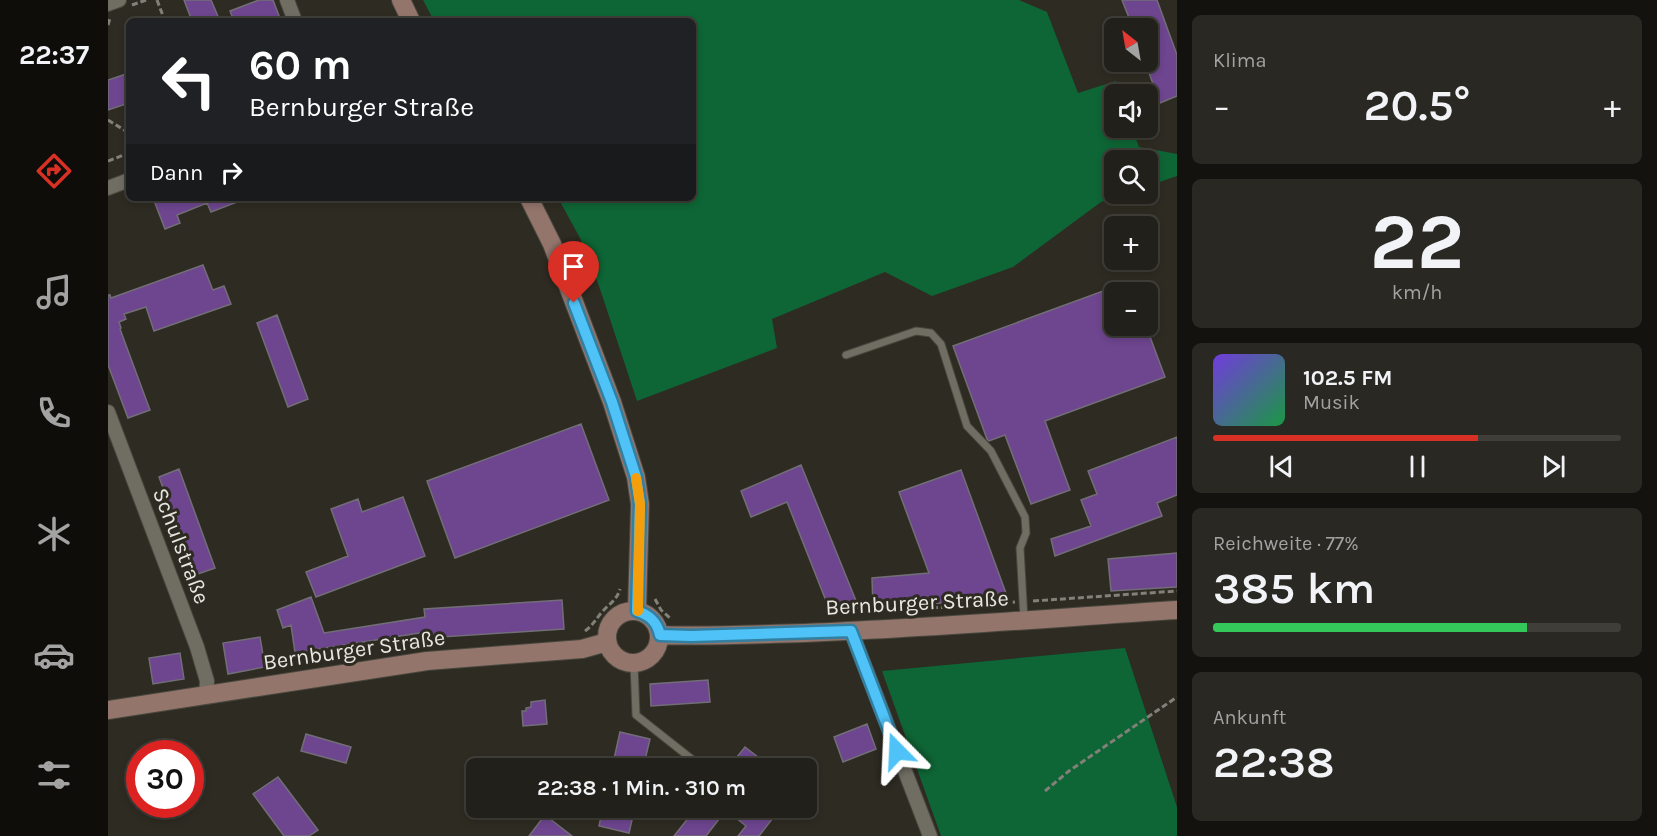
<!DOCTYPE html>
<html lang="de">
<head>
<meta charset="utf-8">
<style>
  body { margin:0; font-family:Karla,sans-serif; background:#2a2823; color:#f1f3f6; height:100vh; display:flex; flex-direction:column; font-size:22px; white-space:nowrap }
  * { box-sizing:border-box; margin:0 }
  p { font-size:20px; color:#a2a3a2 }
  .icon { flex:none; width:33px; height:33px; fill:none; stroke:currentColor; stroke-width:2; stroke-linecap:round; stroke-linejoin:round }
  .map { position:relative; flex:1; overflow:hidden }
  .sheet { display:flex; flex-direction:column; gap:15px; padding:15px; background:#13120e; width:480px }
  .sheet>* { flex:none }
  .top-card { position:absolute; left:18px; top:18px; width:570px; height:183px; border-radius:9px; box-shadow:0 3px 9px #0003,0 0 0 2px #3f3e39; background:#202124; color:#fff; overflow:hidden }
  .needle { width:39px; rotate:329deg }
  .controls { position:absolute; left:996px; top:18px; display:grid; gap:12px }
  .controls a { display:grid; place-items:center; width:54px; height:54px; border-radius:9px; background:#22201a; box-shadow:0 3px 9px #0003,0 0 0 2px #3f3e39; font-size:30px }
  .speed { position:absolute; left:18px; top:740px; display:flex; gap:12px; font-size:30px; font-weight:700; text-align:center }
  .speed>* { display:grid; place-content:center; width:78px; height:78px; border-radius:50%; background:#22201a; box-shadow:0 3px 9px #0003,0 0 0 2px #3f3e39; line-height:1 }
  .speed .limit { border:9px solid #d22; background:#fff; color:#111 }
  .pin { position:absolute; display:grid; place-items:center; width:51px; height:51px; color:#fff; margin:-62px -26px; border-radius:50% 50% 50% 0; rotate:-45deg; box-shadow:0 0 6px #0007 }
  .pin .icon { rotate:45deg }
  .me { position:absolute; width:66px; margin:-33px; rotate:339deg; stroke-linejoin:round; filter:drop-shadow(0 0 4px #0008) }
  .turn { display:flex; align-items:center; gap:21px; height:126px; padding:0 24px; font-size:27px }
  .turn .icon { width:78px; height:78px; stroke-width:2.5 }
  .turn b { display:block; font-size:42px; line-height:51px }
  .then { display:flex; align-items:center; height:57px; padding:0 24px; background:#0003; gap:12px; font-size:22px }
  .big { font-size:45px; font-weight:600; line-height:1.1 }
  .sheet .card { flex:1; display:flex; flex-direction:column; justify-content:center; gap:9px; min-width:0; padding:0 21px; border-radius:9px; background:#2a2823 }
  .sheet .dial { align-items:center; gap:0 }
  .dial b { font-size:78px; line-height:1 }
  .song { display:flex; align-items:center; gap:18px }
  .cover { width:72px; height:72px; border-radius:9px; background:linear-gradient(135deg,hsl(260 70% 55%),hsl(140 70% 35%)) }
  .played { height:6px; border-radius:3px; background:linear-gradient(90deg,#d93025 65%,#3f3e39 65%) }
  .keys { display:flex; justify-content:space-around; direction:ltr }
  .heat { display:flex; justify-content:space-between; align-items:center; font-size:33px; direction:ltr }
  .charge { height:9px; border-radius:4px; background:linear-gradient(90deg,#34c759 77%,#3f3e39 0) }
  .trip { position:absolute; left:358px; top:758px; width:351px; height:60px; border-radius:9px; background:#22201a; box-shadow:0 3px 9px #0003,0 0 0 2px #3f3e39; font-weight:600; line-height:60px; text-align:center }
  main { display:flex; flex:1; min-height:0 }
  .dock { display:flex; flex-direction:column; width:108px; justify-content:space-around; align-items:center; background:#0e0d0a; color:#a2a3a2 }
  .dock .icon { width:42px; height:42px }
  .dock .active { color:#d93025 }
  .dock b { font-size:27px; color:#f1f3f6 }
  .map>svg:first-child { display:block }
  .green { fill:#0e6535 }
  .building { fill:#6e458f; stroke:#726e77; stroke-width:1.5 }
  .lines { fill:none; stroke-linecap:round; stroke-linejoin:round }
  .lane-casing { stroke:#48473e; stroke-width:9 }
  .street-casing { stroke:#48473e; stroke-width:16 }
  .secondary-casing { stroke:#48473e; stroke-width:20 }
  .path { stroke:#828078; stroke-width:3; stroke-dasharray:6 3; stroke-linecap:butt }
  .lane { stroke:#706d63; stroke-width:7 }
  .street { stroke:#706d63; stroke-width:14 }
  .secondary { stroke:#93756c; stroke-width:18 }
  .route-casing { stroke:#337fa1; stroke-width:15 }
  .route { stroke:#4fc3f7; stroke-width:10 }
  .slow { stroke:#f59e0b; stroke-width:10 }
  .labels { text-anchor:middle; dominant-baseline:central; stroke-width:6; stroke-linejoin:round; paint-order:stroke }
  .street-label { font-size:22px; fill:#e8e7e1; stroke:#2e2b22 }
</style>
</head>
<body>
<main>
<nav class="dock">
<b>22:37</b>
<svg class="icon active" aria-label="directions" viewBox="0 0 24 24"><path d="M12 3l9 9-9 9-9-9zM9 14v-3h6M13 9l2 2-2 2"/></svg>
<svg class="icon" aria-label="music" viewBox="0 0 24 24"><path d="M9 18V5l10-2v13"/><circle cx="6" cy="18" r="3"/><circle cx="16" cy="16" r="3"/></svg>
<svg class="icon" aria-label="phone" viewBox="0 0 24 24"><path d="M5 4h4l2 5-3 2q2 4 5 5l2-3 5 2v4C11 20 4 13 5 4z"/></svg>
<svg class="icon" aria-label="climate" viewBox="0 0 24 24"><path d="M12 3v18M4 7l16 10M4 17L20 7"/></svg>
<svg class="icon" aria-label="car" viewBox="0 0 24 24"><path d="M5 17H2v-5l4-1 3-4h7l3 4 3 1v5h-3M9 17h6M6 11h13"/><circle cx="7" cy="17" r="2"/><circle cx="17" cy="17" r="2"/></svg>
<svg class="icon" aria-label="filters" viewBox="0 0 24 24"><path d="M4 7h16M4 17h16"/><circle cx="9" cy="7" r="2"/><circle cx="15" cy="17" r="2"/></svg>
</nav>
<div class="map">
<svg width="1069" height="836" viewBox="0 0 1069 836">
  <rect width="100%" height="100%" fill="#2e2b22"/>
  <path class="green" d="M315,0H911L939,12L970,93L1008,81L1012,94H1006V128H1024L1031,147L1069,154V176L1040,186V160H1006V194H1019L993,202L905,267L824,296L777,272L664,319L669,348L529,401L491,286L472,238L450,198H585V21H326Z
    M1017,648L1069,807V836H833L774,671Z"/>
  <path class="building" d="M76,0H103L112,21H84Z
    M151,0H165L173,21H146L145,17L133,21H126L122,11Z
    M1014,0H1049L1069,55V96L1052,103L1037,62H1040V28H1025Z
    M21,73V103L0,110V80Z
    M45,198H137V199L103,212L99,203L69,215L72,223L57,229Z
    M95,265L104,288L105,290L116,286L123,304L46,331L38,307L16,314L18,319L11,322L13,328L12,329L42,410L20,418L0,365V295H2L3,298Z
    M1006,287V326H1038L1057,377L937,421L962,490L923,504L897,435L881,441L879,439L845,346Z
    M169,315L200,399L180,407L149,323Z
    M473,424L501,500L347,558L319,481Z
    M1069,437V495L1049,503L1054,516L947,556L943,539L983,526L973,500L989,494L980,471Z
    M693,465L751,608L722,611L679,502L643,517L633,491Z
    M71,469L107,568L87,575L51,477Z
    M853,470L899,596L890,599L765,608L764,578L821,573L791,492Z
    M295,497L317,556L208,597L198,572L240,556L223,509L250,499L254,512Z
    M1069,553V587L1003,591L1000,559Z
    M203,597L216,633L317,617L316,609L454,600L456,629L318,638V632L187,653L183,625L175,628L169,610Z
    M152,637L157,667L120,674L115,643Z
    M72,653L76,679L45,684L41,658Z
    M600,680L602,702L543,706L542,684Z
    M437,700L439,724L415,726L414,711H418V708L423,707V702Z
    M759,724L768,749L735,762L726,737Z
    M512,732L542,739L535,768H504Z
    M198,734L243,747L238,763L193,751Z
    M637,747L664,768H620Z
    M170,777L210,830L201,836H176L145,794Z
    M495,807H527L521,833L491,826Z
    M589,807H650L665,818L651,836H630L638,826L618,810L598,836H566Z
    M437,815L464,836H421Z"/>
  <g class="lines">
    <g class="lane-casing">
      <path id="lane" d="M738,355L808,331L823,333L833,344L859,426L883,451L917,517L918,533L912,548L916,619
        M526,664L528,715L590,764"/>
    </g>
    <g class="street-casing">
      <path id="street" d="M179,0L187,21
        M0,4L11,0
        M0,188L21,180
        M0,412L89,647L99,681L98,696
        M743,631L822,836"/>
    </g>
    <g class="secondary-casing">
      <path id="secondary" d="M293,0L303,21
        M421,198L444,244L504,402L528,477L532,504L529,611
        M499 637a26 26 0 1 1 52 0a26 26 0 1 1-52 0Z
        M551,635C600,637 648,634 697,633C821,628 945,618 1069,610
        M0,710L319,661L474,649L499,642"/>
    </g>
    <path class="path" d="M49,0L57,21
      M24,5L38,0
      M0,25L2,18
      M0,120L21,133
      M0,161L21,153
      M547,599L553,610L563,619
      M925,601L1069,591
      M797,610L907,602
      M477,631C485,625 488,619 494,612C501,604 509,600 512,589
      M937,791L961,771L1069,697"/>
    <use href="#lane" class="lane"/>
    <use href="#street" class="street"/>
    <use href="#secondary" class="secondary"/>
  </g>
  <g class="lines">
    <g class="route-casing">
      <path id="route" d="M466,303L504,402L528,477L532,504L529,611C542,615 549,622 552,635L583,636L743,631L789,751"/>
    </g>
    <use href="#route" class="route"/>
    <path class="slow" d="M528,478L532,504L530,611"/>
  </g>
  <g class="labels">
    <g class="street-label">
      <text transform="translate(73 546) rotate(69)">Schulstraße</text>
      <text transform="translate(809 603) rotate(-3)">Bernburger Straße</text>
      <text transform="translate(246 650) rotate(-8)">Bernburger Straße</text>
    </g>
  </g>
</svg>
<div class="controls">
<a><svg class="needle" viewBox="-14 -14 28 28"><path d="M0-13l5 13h-10z" fill="#e53935"/><path d="M0 13l5-13h-10z" fill="#a2a3a2"/></svg></a>
<a><svg class="icon" aria-label="sound" viewBox="0 0 24 24"><path d="M4 9h4l5-4v14l-5-4H4zM17 9q2 3 0 6"/></svg></a>
<a><svg class="icon" aria-label="search" viewBox="0 0 24 24"><circle cx="10" cy="10" r="6"/><path d="M15 15l6 6"/></svg></a>
<a>+</a>
<a>−</a>
</div>
<div class="speed"><div class="limit">30</div></div>
<div class="pin" style="left:466px;top:303px;background:#d93025"><svg class="icon" aria-label="arrive" viewBox="0 0 24 24"><path d="M6 21V4h12l-3 4 3 4H6"/></svg></div>
<svg class="me" style="left:789px;top:751px" viewBox="-20 -20 40 40"><path d="M0-17L14 15 0 8-14 15z" fill="#4fc3f7" stroke="#fff" stroke-width="4"/></svg>
<div class="trip">22:38 · 1 Min. · 310 m</div>
<div class="top-card">
<div class="turn"><svg class="icon" aria-label="left" viewBox="0 0 24 24"><path d="M17 20v-9H6M10 6l-5 5 5 5"/></svg><div><b>60 m</b>Bernburger Straße</div></div>
<div class="then">Dann<svg class="icon" aria-label="right" viewBox="0 0 24 24"><path d="M7 20v-9h11M14 6l5 5-5 5"/></svg></div>
</div>
</div>
<section class="sheet">
<div class="card"><p>Klima</p>
<div class="heat"><a>−</a><b class="big">20.5°</b><a>+</a></div>
</div>
<div class="card dial"><b>22</b><p>km/h</p></div>
<div class="card">
<div class="song"><i class="cover"></i><div><b>102.5 FM</b><p>Musik</p></div></div>
<div class="played"></div>
<div class="keys"><svg class="icon" aria-label="previous" viewBox="0 0 24 24"><path d="M18 5L8 12l10 7zM5 5v14"/></svg><svg class="icon" aria-label="pause" viewBox="0 0 24 24"><path d="M8 5v14M16 5v14"/></svg><svg class="icon" aria-label="next" viewBox="0 0 24 24"><path d="M6 5l10 7-10 7zM19 5v14"/></svg></div>
</div>
<div class="card"><p>Reichweite · 77%</p><b class="big">385 km</b><div class="charge"></div></div>
<div class="card"><p>Ankunft</p><b class="big">22:38</b></div>
</section>
</main>
</body>
</html>
